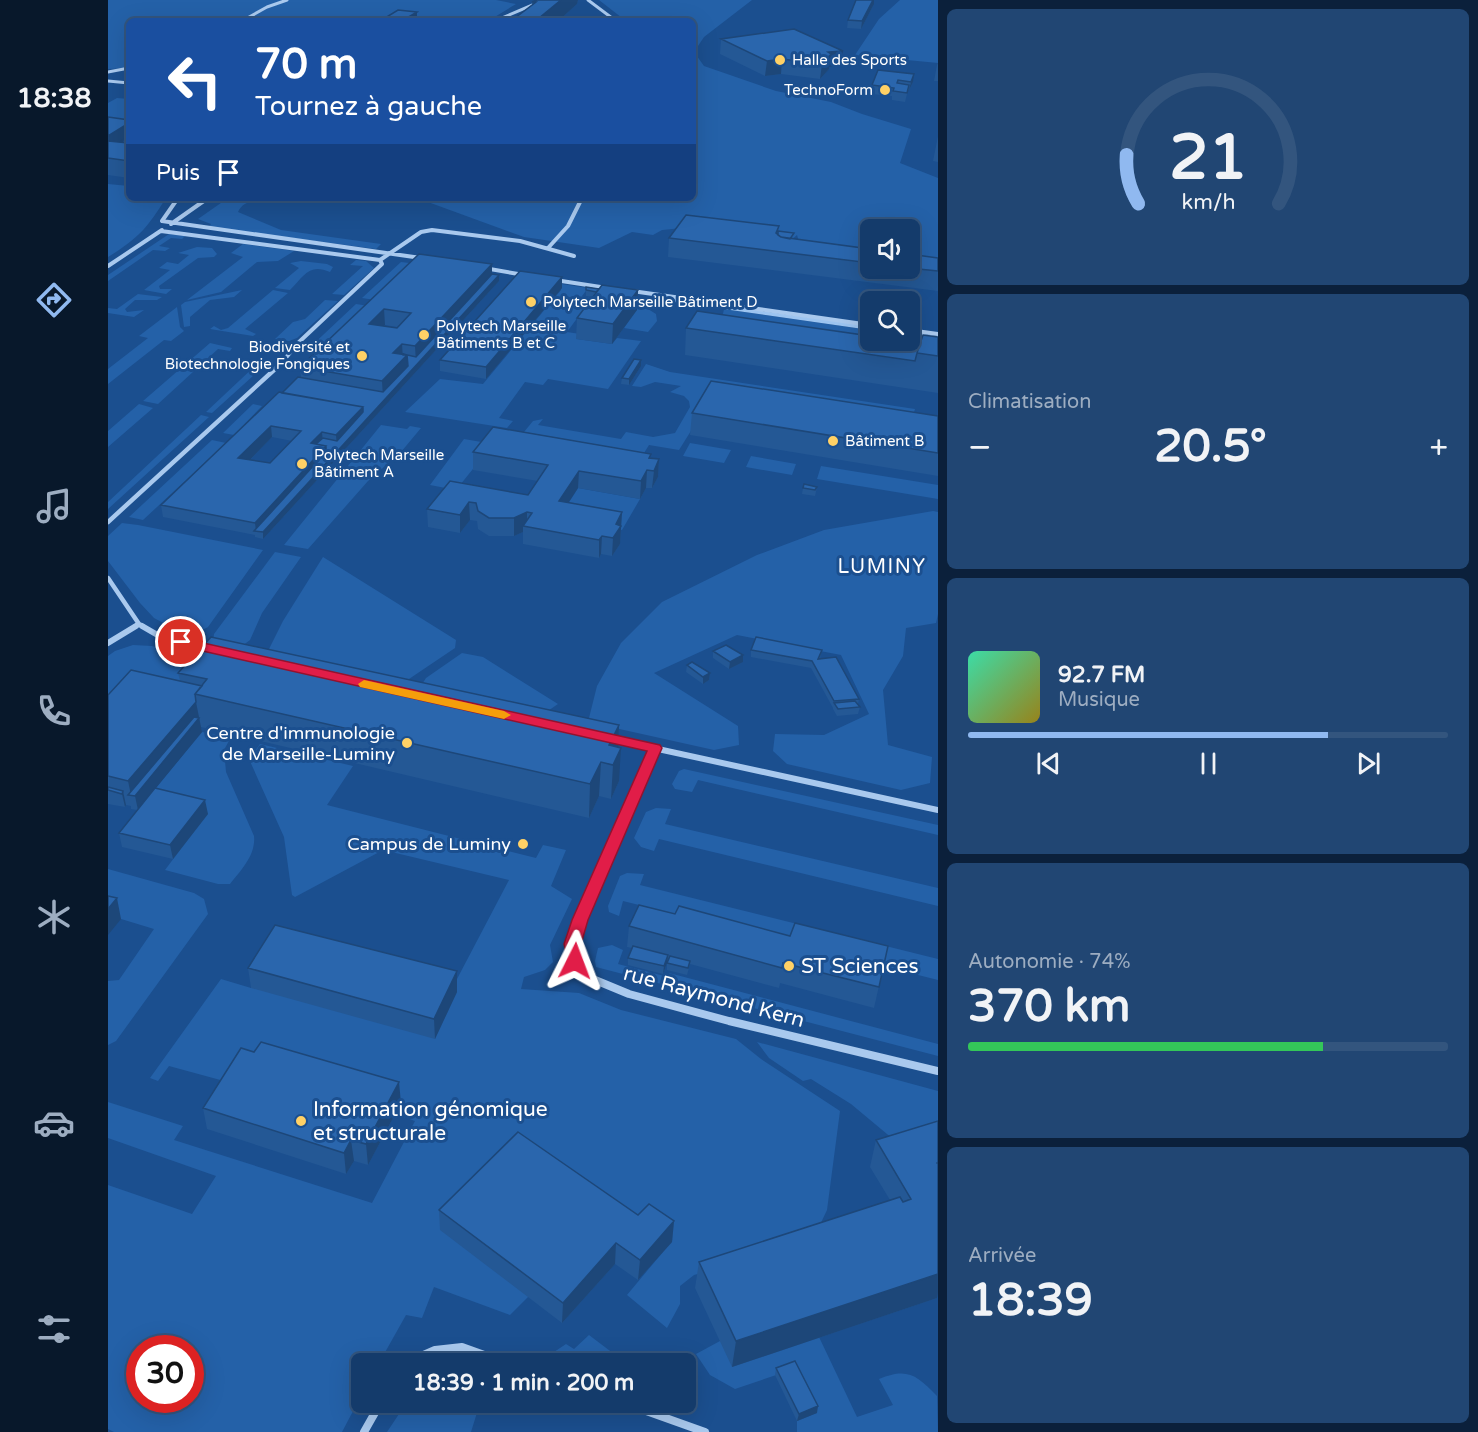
<!DOCTYPE html>
<html lang="fr">
<head>
<meta charset="utf-8">
<style>
  body { margin:0; font-family:"Varela Round",sans-serif; background:#214673; color:#f1f3f6; height:100vh; display:flex; flex-direction:column; font-size:22px; white-space:nowrap }
  * { box-sizing:border-box; margin:0 }
  p { font-size:20px; color:#9dadc1 }
  .icon { flex:none; width:33px; height:33px; fill:none; stroke:currentColor; stroke-width:2; stroke-linecap:round; stroke-linejoin:round }
  .map { position:relative; flex:1; overflow:hidden }
  .sheet { display:flex; flex-direction:column; gap:9px; padding:9px; background:#0b203b; width:540px }
  .sheet>* { flex:none }
  .hud { position:absolute; left:18px; top:18px; width:570px; height:183px; border-radius:9px; box-shadow:0 6px 24px #0002,0 0 0 2px #33557e; background:#1a4fa0; color:#fff; overflow:hidden }
  .controls { position:absolute; left:752px; top:219px; display:grid; gap:12px }
  .controls a { display:grid; place-items:center; width:60px; height:60px; border-radius:9px; background:#143b6b; box-shadow:0 6px 24px #0002,0 0 0 2px #33557e; font-size:30px }
  .speed { position:absolute; left:18px; top:1335px; display:flex; gap:12px; font-size:30px; font-weight:700; text-align:center }
  .speed>* { display:grid; place-content:center; width:78px; height:78px; border-radius:50%; background:#143b6b; box-shadow:0 6px 24px #0002,0 0 0 2px #33557e; line-height:1 }
  .speed .limit { border:9px solid #d22; background:#fff; color:#111 }
  .pin { position:absolute; display:grid; place-items:center; width:51px; height:51px; color:#fff; margin:-26px; border:3px solid #fff; border-radius:50%; box-shadow:0 2px 6px #0007 }
  .me { position:absolute; width:66px; margin:-33px; rotate:3deg; stroke-linejoin:round; filter:drop-shadow(0 0 4px #0008) }
  .turn { display:flex; align-items:center; gap:21px; height:126px; padding:0 30px; font-size:27px }
  .turn .icon { width:78px; height:78px; stroke-width:2.5 }
  .turn b { display:block; font-size:42px; line-height:51px }
  .then { display:flex; align-items:center; height:57px; padding:0 30px; background:#0003; gap:12px; font-size:22px }
  .big { font-size:45px; font-weight:700; line-height:1.1 }
  .sheet .card { flex:1; display:flex; flex-direction:column; justify-content:center; gap:9px; min-width:0; padding:0 21px; border-radius:9px; background:#214673 }
  .sheet .dial { align-items:center; gap:0 }
  .dial svg { height:156px; overflow:visible; fill:none; stroke:#33557e; stroke-width:7; stroke-linecap:round; text-anchor:middle }
  .dial text { fill:#f1f3f6; stroke:none }
  .song { display:flex; align-items:center; gap:18px }
  .cover { width:72px; height:72px; border-radius:9px; background:linear-gradient(135deg,hsl(160 70% 55%),hsl(50 70% 35%)) }
  .played { height:6px; border-radius:3px; background:linear-gradient(90deg,#90b9f0 75%,#33557e 75%) }
  .keys { display:flex; justify-content:space-around; direction:ltr }
  .heat { display:flex; justify-content:space-between; align-items:center; font-size:33px; direction:ltr }
  .charge { height:9px; border-radius:4px; background:linear-gradient(90deg,#34c759 74%,#33557e 0) }
  .trip { position:absolute; left:243px; top:1353px; width:345px; height:60px; border-radius:9px; background:#143b6b; box-shadow:0 6px 24px #0002,0 0 0 2px #33557e; font-weight:700; line-height:60px; text-align:center }
  main { display:flex; flex:1; min-height:0 }
  .menu { display:flex; flex-direction:column; width:108px; justify-content:space-around; align-items:center; background:#08182b; color:#9dadc1 }
  .menu .icon { width:42px; height:42px }
  .menu .current { color:#90b9f0 }
  .menu b { font-size:27px; color:#f1f3f6 }
  .map>svg:first-child { display:block }
  .green { fill:#2461a8; fill-rule:evenodd }
  .lines { fill:none; stroke-linecap:round; stroke-linejoin:round }
  .stream { fill:#9cc4f0; fill-rule:evenodd }
  .street-far4 { stroke:#a9c9ee; stroke-width:3 }
  .street-far3 { stroke:#a9c9ee; stroke-width:4 }
  .street-far2 { stroke:#a9c9ee; stroke-width:4.5 }
  .street-far1 { stroke:#a9c9ee; stroke-width:6 }
  .street { stroke:#a9c9ee; stroke-width:8 }
  .wall { fill:#245895; fill-rule:evenodd }
  .shaded-wall { fill:#1d4779 }
  .building { fill:#2a66ad; stroke:#1d4779; stroke-width:1.5; fill-rule:evenodd }
  .route { fill:#e11d48; stroke:#92132f; stroke-width:1.5 }
  .slow { fill:#f59e0b }
  .poi-dot { fill:#ffd166; stroke:#1b4f8f; stroke-width:2 }
  .labels { text-anchor:middle; dominant-baseline:central; stroke-width:6; stroke-linejoin:round; paint-order:stroke }
  .far-poi-label { font-size:15px; fill:#fff; stroke:#1b4f8f; text-anchor:start }
  .poi-label { font-size:18px; fill:#fff; stroke:#1b4f8f; text-anchor:end }
  .neighbourhood-label { font-size:20px; letter-spacing:1.5px; fill:#fff; stroke:#1b4f8f }
  .near-poi-label { font-size:21px; fill:#fff; stroke:#1b4f8f; text-anchor:start }
  .near-street-label { font-size:21px; fill:#fff; stroke:#1b4f8f }
</style>
</head>
<body>
<main>
<nav class="menu">
<b>18:38</b>
<svg class="icon current" aria-label="directions" viewBox="0 0 24 24"><path d="M12 3l9 9-9 9-9-9zM9 14v-3h6M13 9l2 2-2 2"/></svg>
<svg class="icon" aria-label="music" viewBox="0 0 24 24"><path d="M9 18V5l10-2v13"/><circle cx="6" cy="18" r="3"/><circle cx="16" cy="16" r="3"/></svg>
<svg class="icon" aria-label="phone" viewBox="0 0 24 24"><path d="M5 4h4l2 5-3 2q2 4 5 5l2-3 5 2v4C11 20 4 13 5 4z"/></svg>
<svg class="icon" aria-label="climate" viewBox="0 0 24 24"><path d="M12 3v18M4 7l16 10M4 17L20 7"/></svg>
<svg class="icon" aria-label="car" viewBox="0 0 24 24"><path d="M5 17H2v-5l4-1 3-4h7l3 4 3 1v5h-3M9 17h6M6 11h13"/><circle cx="7" cy="17" r="2"/><circle cx="17" cy="17" r="2"/></svg>
<svg class="icon" aria-label="filters" viewBox="0 0 24 24"><path d="M4 7h16M4 17h16"/><circle cx="9" cy="7" r="2"/><circle cx="15" cy="17" r="2"/></svg>
</nav>
<div class="map">
<svg width="830" height="1432" viewBox="0 0 830 1432">
  <rect width="100%" height="100%" fill="#1b4f8f"/>
  <path class="green" d="M0,0H388L408,4L380,21H21V68L0,69Z
    M491,0H644L596,37L586,52L596,66L668,91L723,102L754,114L803,129L792,163L830,178V269L801,264V230H762V259L693,249L689,235L682,241L574,228L554,230L545,235L524,232L491,248L416,237L309,198H585V21H518Z
    M792,0H830V63L747,55L771,19Z
    M9,98L21,99V127L0,120V103Z
    M0,184L21,186V198H58C39,228 31,238 0,257Z
    M120,198H196L194,203C178,198 138,193 130,212L173,230L273,244L268,249L101,227L103,224L90,219Z
    M61,234L77,236L74,239L63,238L51,246L62,248L57,251L45,250L0,281V275Z
    M135,244L186,251L170,261L149,262L113,292L79,300L135,257L123,253Z
    M89,247L104,248L109,254L106,257L90,258L51,286L52,289H64L58,294L36,290L62,270L51,268L59,262L70,264L81,255L70,253Z
    M248,260L258,261L266,268L236,295L224,294L255,266L242,265Z
    M193,261L219,264L225,267L222,272C201,263 196,276 182,290L167,288L191,268L182,263Z
    M293,262L326,266L267,300L254,298Z
    M447,283L480,288L474,296L484,298L459,332L472,334L469,339L504,344L509,338L533,341L500,389L440,379L435,385L417,382L391,418L405,421L399,428L297,412L332,379L375,384L453,290Z
    M134,290L126,297L102,300L82,317V326L76,327L73,305L77,302Z
    M165,290L180,293L137,329L148,334L145,336L102,329L106,326L113,330L120,328Z
    M30,294L54,297L49,300H27L17,309L19,312L36,310L26,317L0,313V308L9,309Z
    M217,300L230,301L189,338L181,341L167,339L185,322L197,319Z
    M497,302L540,309L548,314L549,321L540,332L516,328L528,310Z
    M248,304L261,306L212,352L199,350Z
    M69,307L72,327L76,331L63,341L56,340L0,384V369L40,338L31,336Z
    M616,309L762,330V340H801V336L830,340V367L610,339Z
    M102,343L124,348L122,351L110,349L50,404L35,401Z
    M150,363L157,365L104,413L98,412Z
    M538,364L562,372L807,409L803,422L601,402L571,450L541,445L536,453L416,432L425,421L435,419L430,425L513,439L518,432L545,437L567,433L582,407L581,401L576,396L562,392L573,386L547,382L533,387L524,386Z
    M31,404L45,408L0,447V431Z
    M145,404L154,406L126,435L115,433Z
    M93,415L101,417L0,509V502Z
    M273,425L299,429L302,426L313,428L293,452L260,481L200,549L176,545Z
    M356,439L385,444L348,490L322,485Z
    M104,440L118,443L35,520L21,517Z
    M582,443L623,450L616,463L575,456Z
    M643,456L688,464L684,475L638,467Z
    M713,466L830,485V499L709,479Z
    M470,488L532,499L514,530L450,519Z
    M825,511L830,512V614L828,623L798,628L795,656L775,690L780,745L824,757L822,783L793,790L679,764L665,751L667,734L716,735L761,714L733,655L629,635L546,673L630,726L631,745L606,750L480,722L489,686L513,643L554,602L649,555L716,530Z
    M14,523L30,525L155,550L100,627L82,637L46,618L32,603L0,561V536Z
    M167,552L193,557L154,613L142,640L134,646L105,643L106,634Z
    M215,557L348,640L347,648L298,681L159,653L175,621Z
    M25,645L44,646L103,663L71,704L0,712V656L7,651Z
    M354,653L375,657L450,704L434,715L311,689L318,678Z
    M94,732L123,737L116,750L118,772L146,836C148,855 133,870 122,884H110L57,870L99,814L40,797Z
    M152,744L245,766L219,805L428,858L435,845L458,850L443,886L464,899L442,945L445,962L437,970L416,977L413,989L471,993L513,1010L628,1039L653,1059L732,1111L719,1210L710,1229L696,1244L586,1275L572,1286V1304L559,1328L519,1295L564,1241L420,1297L402,1315L326,1287L314,1318L298,1315L271,1363L254,1364L253,1396L234,1432H6L0,1429V1185L84,1214L108,1176L0,1138V1102L75,1126L66,1140L264,1203L307,1121L287,1114L127,1084L61,1066L50,1081L42,1078L113,979L143,988L318,971L349,979L401,880L275,850L187,897L184,895L176,837L141,759ZM32,1348H82V1400H32Z
    M576,769L830,825V835L590,780L584,792L567,789L564,784L571,771Z
    M548,808L563,809L557,824L830,888V906L551,839L546,851L533,847L526,838L538,812Z
    M0,869L86,893L96,899L100,914L8,1041L0,1045V981L11,980L46,929L0,915Z
    M519,873L536,874L532,885L830,959V980L515,901L511,916L501,912L500,906L512,876Z
    M504,945L515,950L510,964L560,977L561,973L830,1044V1056L488,967L487,961L490,948Z
    M649,1042L830,1091V1132L785,1139L743,1104L703,1079L695,1081L661,1058Z
    M481,1335L518,1363H451L437,1358L458,1344L466,1349Z
    M711,1337L749,1417L785,1405L771,1379C799,1367 809,1375 829,1396L830,1432H689V1421L708,1413L686,1369L627,1389L602,1375L588,1354L612,1341Z
    M299,1402H372V1403L363,1432H279Z"/>
  <g class="lines">
    <path class="stream" d="M547,296L762,326V330L545,299L544,298Z
      M801,332L830,336V340L801,336Z"/>
    <path class="street-far4" d="M480,0L508,21
      M134,21L159,7L179,0
      M387,21L436,0
      M0,72L21,68
      M0,81L21,83"/>
    <path class="street-far3" d="M70,198L54,221L313,258
      M63,224L100,198
      M53,231L272,260L313,232L324,230L412,241L466,256
      M440,248L460,226L474,198
      M0,266L54,230
      M376,268L416,275
      M447,280L499,288
      M524,291L762,325
      M801,330L830,334
      M176,360L190,343L274,264L272,260"/>
    <path class="street-far2" d="M0,522L178,359
      M0,578L31,624L36,627
      M26,627L31,624"/>
    <path class="street-far1" d="M34,626L53,637L99,648
      M0,643L28,626
      M504,739L830,810
      M476,976L466,952L470,926L547,748"/>
    <path class="street" d="M475,975L521,994L621,1021L830,1071
      M295,1364L327,1350L354,1347L401,1364
      M513,1402L597,1432
      M256,1432L273,1402"/>
  </g>
  <path class="wall" d="M453,0H470L469,4L450,21H407V18L424,5V2Z
    M766,4L753,29L739,28L740,20Z
    M613,39L733,66L721,67V69L712,79L673,74L657,76L612,54Z
    M830,63V81H826L829,65Z
    M770,70L805,82L801,90H800L797,102L784,100V96L763,94L764,85Z
    M0,117L21,120V178L0,175Z
    M830,136V162L825,161Z
    M671,226L670,231L685,238V239L762,249V268H801V254L830,258V291L560,257L561,238Z
    M311,254L384,274L391,275V281L155,539L147,537V535L55,517L53,505L174,393L193,378L192,367ZM277,325L289,327V328L276,326ZM164,437L184,441L162,463L142,460Z
    M454,277V288L378,379L332,371V360Z
    M478,287L491,289L530,290L529,310L504,344L468,339L469,318L485,297L478,296Z
    M578,328L812,343L830,337V393L577,355Z
    M533,366L521,385L513,384L514,378Z
    M584,413L830,416V476L582,435Z
    M365,452L543,458L551,459L550,477L544,488H538L532,499L470,488L461,502L514,512L512,544L504,556L493,554L491,558L415,544V532L406,536H381L370,529L369,521L362,520L352,533L320,527L319,509L342,481L420,495L430,481L365,470Z
    M709,487L707,496L694,494L695,488Z
    M643,650H714L712,658L751,699L750,704L752,707L750,714L729,716L725,709V708L703,668L643,657Z
    M605,651L635,655V662L621,669L605,658Z
    M579,665L602,673L601,680L595,684L578,672Z
    M70,673L511,725L510,747L511,781L503,799L491,796L481,818L93,727L94,732L47,788L100,814L65,859L14,847L11,833L29,810L23,809V806L18,805L17,807L0,804V695L72,681Z
    M567,914L682,936L780,946L766,1008L672,983L671,988L582,964L579,975L559,970V963L555,974L520,965V958L524,948L519,947L521,926Z
    M140,968L349,971V992L327,1039L143,988Z
    M293,1103L260,1165L246,1161L238,1174L99,1129L95,1108Z
    M830,1121L829,1298L624,1367L587,1288L591,1262L782,1200L762,1167L768,1140Z
    M331,1210L530,1215L566,1221L564,1242L530,1280L507,1264L454,1323L332,1230Z
    M668,1368L709,1413L689,1421L667,1375Z"/>
  <path class="shaded-wall" d="M453,0H470L469,4L450,21H431V18Z
    M765,0H766V4L753,29L754,21Z
    M309,12V21H294Z
    M735,51L733,66L721,67V69L712,79L714,64L720,52Z
    M674,59L673,74L657,76L659,61Z
    M806,74L805,82L801,90L803,82Z
    M21,123V141L15,140L16,145L0,154V136Z
    M384,264V280L308,363L307,346Z
    M391,275V281L155,539V532Z
    M454,277V288L378,379V367Z
    M530,290L529,310L504,344L505,324Z
    M276,309L277,325L262,340L261,324Z
    M294,344L295,360L299,355L300,372L275,398L274,381L285,353Z
    M533,360V366L521,385V379Z
    M255,407V418L229,447L228,435Z
    M163,426L164,437L132,470L130,458Z
    M214,432L215,444L209,450L203,443Z
    M218,446L219,458L148,531L147,523Z
    M551,459L550,477L544,488L546,471Z
    M539,470L538,488L532,499L533,481Z
    M471,471L470,488L450,519L451,501Z
    M361,502L362,520L352,533V515Z
    M419,512V527L415,526V532L406,536V518Z
    M514,512L512,544L504,556L505,538L508,524Z
    M494,536L493,554L491,558V540Z
    M635,655V662L621,669L622,662Z
    M602,673L601,680L595,684V677Z
    M88,702L94,732L30,810L27,796L23,795L20,781Z
    M511,725L510,754L513,748L511,781L503,799L505,765L501,745Z
    M493,762L491,796L481,818L482,784Z
    M15,791L18,805L17,807L14,794Z
    M97,800L100,814L65,859L62,845Z
    M9,898L13,919L0,935V909Z
    M560,955L559,963L555,974L556,966Z
    M349,971V992L327,1039L326,1019Z
    M291,1082L293,1103L260,1165L258,1144Z
    M243,1140L246,1161L238,1174L236,1153Z
    M566,1221L564,1242L530,1280L532,1260Z
    M508,1243L507,1264L454,1323L455,1303Z
    M830,1274V1293L829,1298L624,1367L628,1341Z
    M710,1406L709,1413L689,1421L691,1414Z"/>
  <path class="building" d="M429,0H453L431,18H407L428,2H424Z
    M748,0H765L754,21L740,20Z
    M290,10L309,12L294,21H272Z
    M686,29L735,51L720,52L723,54L714,64L674,59L659,61L613,39Z
    M770,70L806,74L803,82L790,80L789,83L801,85L799,93L785,91L786,88L764,85Z
    M0,117L21,120V123L0,136Z
    M21,137V141L15,140Z
    M0,141L21,143V161L0,158Z
    M578,215L671,226L668,233L673,237L762,249V263L561,238Z
    M670,231L686,233L682,239L673,237L670,235Z
    M311,254L384,264L307,346L294,344L285,353L299,355L274,381L192,367ZM276,309L303,313L289,328L261,324Z
    M801,254L830,258V271L801,268Z
    M412,271L454,277L378,367L332,360Z
    M384,274L391,275L155,532L146,531L218,452V446L208,444L215,438L229,441L255,412V407L174,393L190,377L275,392L300,366L299,355H295V354L308,357Z
    M494,285L530,290L505,324L469,318Z
    M478,287L491,289L488,292L478,290Z
    M589,311L762,336V340H794L812,343L809,353L807,361L578,328Z
    M815,335L830,337V356L809,353Z
    M526,359L533,360L521,379L514,378Z
    M603,381L830,416V453L584,413Z
    M171,392L255,407L228,435L214,432L203,443L218,446L147,523L53,505ZM163,426L193,431L162,463L130,458Z
    M385,427L543,454L541,458L551,459L546,471L539,470L533,481L471,471L451,501L514,512L508,524L513,526L505,538L494,536L491,540L415,526L424,513L419,512L406,518H381L370,511L368,503L361,502L352,515L319,509L342,481L420,495L440,465L365,452Z
    M696,484L709,487L707,490L695,488Z
    M103,637L511,725L501,745L513,748L505,765L493,762L482,784L87,694L99,679L70,673Z
    M648,637L714,650L710,659L728,657L751,699L726,701L704,661L643,650Z
    M618,645L635,655L622,662L605,651Z
    M584,662L602,673L595,677L579,665Z
    M23,670L94,686L87,694L88,702L20,781L0,776V695Z
    M747,701L752,707L730,709L726,703Z
    M86,717L91,718L27,796L20,795Z
    M0,787L15,791L14,794L0,790Z
    M47,788L97,800L62,845L11,833Z
    M0,896L9,898L0,909Z
    M531,905L567,914L571,906L682,936L687,923L780,946L771,987L675,963L674,968L521,926Z
    M167,925L349,971L326,1019L140,968Z
    M525,946L560,955L556,966L520,958Z
    M562,956L582,961L580,968L559,963Z
    M153,1042L291,1082L258,1144L243,1140L236,1153L95,1108L133,1048L146,1052Z
    M830,1121V1162L829,1163L830,1164V1274L628,1341L591,1262L792,1197L795,1202L803,1199L768,1140Z
    M410,1132L530,1215L541,1204L566,1221L532,1260L508,1243L455,1303L331,1210Z
    M687,1361L710,1406L691,1414L668,1368Z"/>
  <path class="route" d="M73,638L552,745L554,748L480,920L473,944L475,961L472,965H461L456,944L464,920L539,751L68,645L66,642Z"/>
  <path class="slow" d="M256,680L396,711L403,715L396,719L252,687L250,684Z"/>
  <g class="poi-dot">
    <circle cx="672" cy="60" r="6"/>
    <circle cx="777" cy="90" r="6"/>
    <circle cx="423" cy="302" r="6"/>
    <circle cx="316" cy="335" r="6"/>
    <circle cx="254" cy="356" r="6"/>
    <circle cx="725" cy="441" r="6"/>
    <circle cx="194" cy="464" r="6"/>
    <circle cx="299" cy="743" r="6"/>
    <circle cx="415" cy="844" r="6"/>
    <circle cx="681" cy="966" r="6"/>
    <circle cx="193" cy="1121" r="6"/>
  </g>
  <g class="labels">
    <g class="far-poi-label">
      <text x="684" y="60">Halle des Sports</text>
      <text x="765" y="90" text-anchor="end">TechnoForm</text>
      <text x="435" y="302">Polytech Marseille Bâtiment D</text>
      <text x="328" y="326">Polytech Marseille<tspan x="328" dy="17">Bâtiments B et C</tspan></text>
      <text x="242" y="347" text-anchor="end">Biodiversité et<tspan x="242" dy="17">Biotechnologie Fongiques</tspan></text>
      <text x="737" y="441">Bâtiment B</text>
      <text x="206" y="455">Polytech Marseille<tspan x="206" dy="17">Bâtiment A</tspan></text>
    </g>
    <g class="poi-label">
      <text x="287" y="733">Centre d'immunologie<tspan x="287" dy="21">de Marseille-Luminy</tspan></text>
      <text x="403" y="844">Campus de Luminy</text>
    </g>
    <g class="neighbourhood-label">
      <text x="774" y="567">LUMINY</text>
    </g>
    <g class="near-poi-label">
      <text x="693" y="966">ST Sciences</text>
      <text x="205" y="1109">Information génomique<tspan x="205" dy="24">et structurale</tspan></text>
    </g>
    <g class="near-street-label">
      <text transform="translate(606 997) rotate(15)">rue Raymond Kern</text>
    </g>
  </g>
</svg>
<div class="controls">
<a><svg class="icon" aria-label="sound" viewBox="0 0 24 24"><path d="M4 9h4l5-4v14l-5-4H4zM17 9q2 3 0 6"/></svg></a>
<a><svg class="icon" aria-label="search" viewBox="0 0 24 24"><circle cx="10" cy="10" r="6"/><path d="M15 15l6 6"/></svg></a>
</div>
<div class="speed"><div class="limit">30</div></div>
<div class="pin" style="left:73px;top:642px;background:#d93025"><svg class="icon" aria-label="arrive" viewBox="0 0 24 24"><path d="M6 21V4h12l-3 4 3 4H6"/></svg></div>
<svg class="me" style="left:467px;top:961px" viewBox="-20 -20 40 40"><path d="M0-17L14 15 0 8-14 15z" fill="#e11d48" stroke="#fff" stroke-width="4"/></svg>
<div class="trip">18:39 · 1 min · 200 m</div>
<div class="hud">
<div class="turn"><svg class="icon" aria-label="left" viewBox="0 0 24 24"><path d="M17 20v-9H6M10 6l-5 5 5 5"/></svg><div><b>70 m</b>Tournez à gauche</div></div>
<div class="then">Puis<svg class="icon" aria-label="arrive" viewBox="0 0 24 24"><path d="M6 21V4h12l-3 4 3 4H6"/></svg></div>
</div>
</div>
<section class="sheet">
<div class="card dial"><svg viewBox="0 0 100 80">
<path d="M14 69A42 42 0 1 1 86 69"/>
<path d="M14 69A42 42 0 0 1 8 44" stroke="#90b9f0"/>
<text x="50" y="56" font-size="32" font-weight="700">21</text>
<text x="50" y="72" font-size="11">km/h</text>
</svg></div>
<div class="card"><p>Climatisation</p>
<div class="heat"><a>−</a><b class="big">20.5°</b><a>+</a></div>
</div>
<div class="card">
<div class="song"><i class="cover"></i><div><b>92.7 FM</b><p>Musique</p></div></div>
<div class="played"></div>
<div class="keys"><svg class="icon" aria-label="previous" viewBox="0 0 24 24"><path d="M18 5L8 12l10 7zM5 5v14"/></svg><svg class="icon" aria-label="pause" viewBox="0 0 24 24"><path d="M8 5v14M16 5v14"/></svg><svg class="icon" aria-label="next" viewBox="0 0 24 24"><path d="M6 5l10 7-10 7zM19 5v14"/></svg></div>
</div>
<div class="card"><p>Autonomie · 74%</p><b class="big">370 km</b><div class="charge"></div></div>
<div class="card"><p>Arrivée</p><b class="big">18:39</b></div>
</section>
</main>
</body>
</html>
